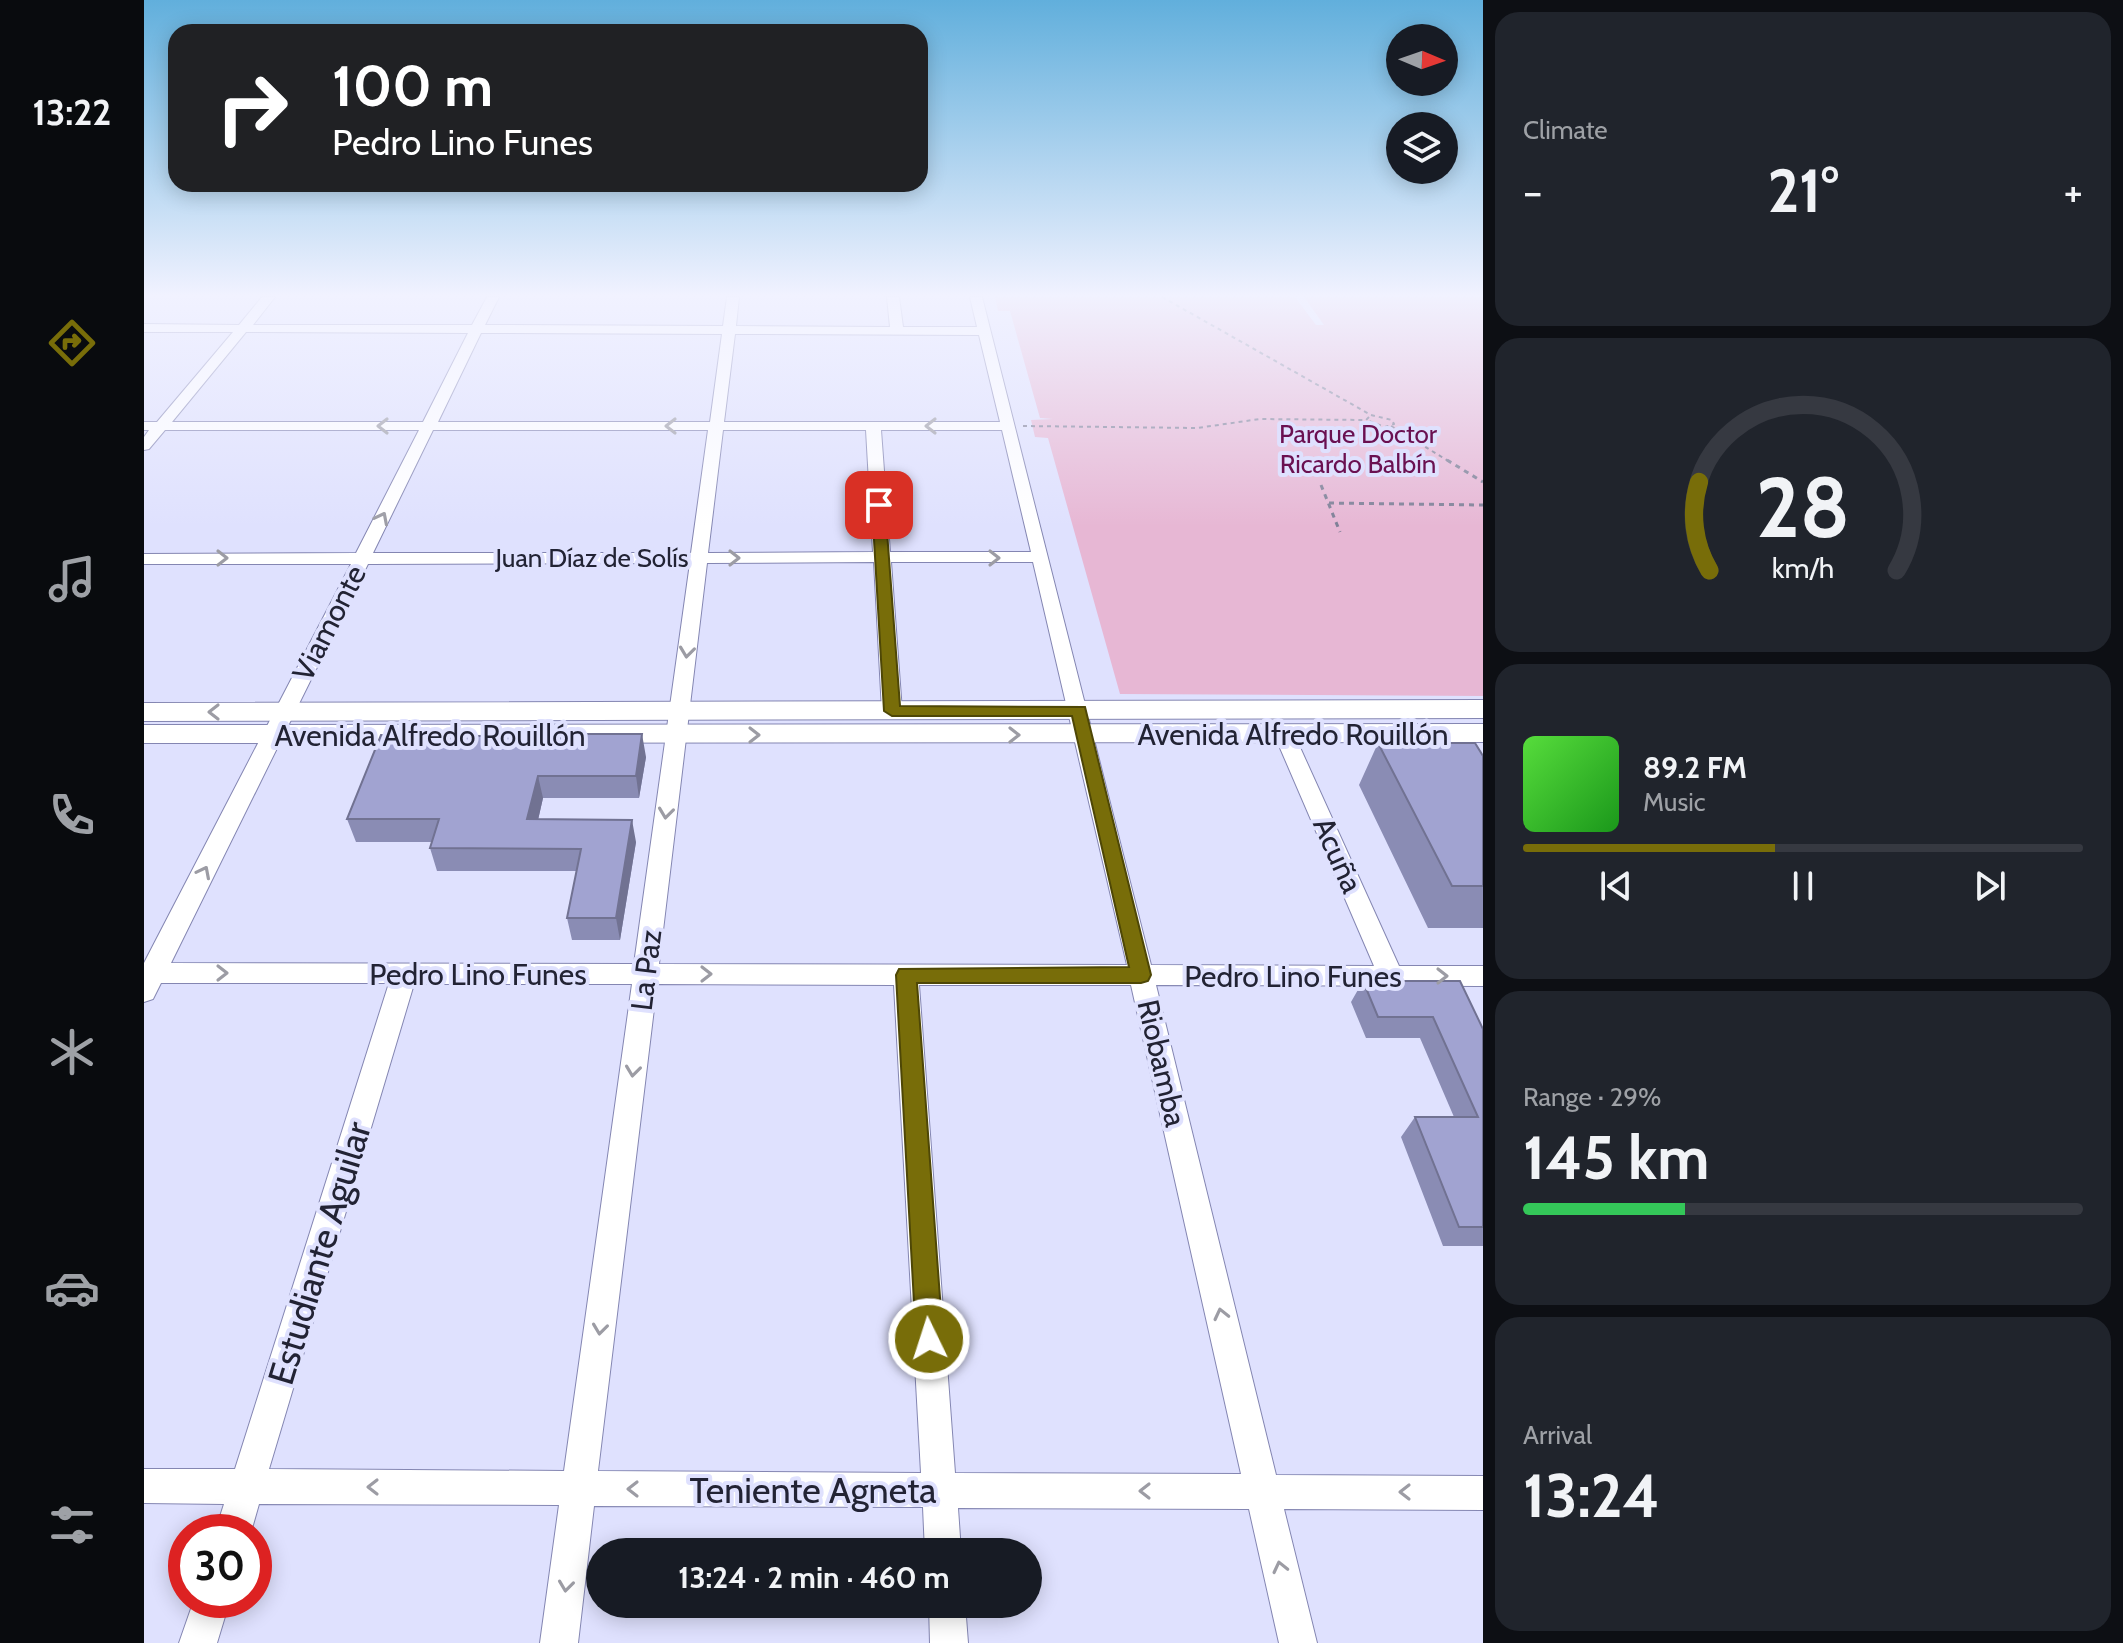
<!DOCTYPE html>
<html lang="en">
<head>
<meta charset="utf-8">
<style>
  body { margin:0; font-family:Cabin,sans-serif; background:#20242c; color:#f1f3f6; height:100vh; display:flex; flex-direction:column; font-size:30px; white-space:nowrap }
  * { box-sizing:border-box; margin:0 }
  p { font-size:26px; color:#9ea1a6 }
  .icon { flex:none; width:44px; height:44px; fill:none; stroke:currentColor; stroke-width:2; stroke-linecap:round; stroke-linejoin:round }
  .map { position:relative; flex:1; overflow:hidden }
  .panel { display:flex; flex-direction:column; gap:12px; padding:12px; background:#0d0f14; width:640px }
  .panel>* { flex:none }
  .guide { position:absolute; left:24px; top:24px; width:760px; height:168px; border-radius:24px; box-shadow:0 4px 20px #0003; background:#202124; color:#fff; overflow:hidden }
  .needle { width:52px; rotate:92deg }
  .fabs { position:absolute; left:1242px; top:24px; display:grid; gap:16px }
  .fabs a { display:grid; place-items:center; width:72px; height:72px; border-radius:50%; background:#171b24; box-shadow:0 4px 20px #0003; font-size:40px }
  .speed { position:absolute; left:24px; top:1514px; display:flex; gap:16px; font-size:40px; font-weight:700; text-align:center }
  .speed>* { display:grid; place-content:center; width:104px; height:104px; border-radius:50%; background:#171b24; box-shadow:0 4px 20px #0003; line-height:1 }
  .speed .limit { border:12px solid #d22; background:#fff; color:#111 }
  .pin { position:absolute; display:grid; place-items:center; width:68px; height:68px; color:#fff; margin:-34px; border-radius:16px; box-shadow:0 4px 12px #0006 }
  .me { position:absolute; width:88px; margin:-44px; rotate:356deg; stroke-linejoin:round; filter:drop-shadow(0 0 6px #0008) }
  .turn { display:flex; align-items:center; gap:28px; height:168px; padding:0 32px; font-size:36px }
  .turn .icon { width:104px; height:104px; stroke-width:2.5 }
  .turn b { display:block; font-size:56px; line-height:68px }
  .big { font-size:60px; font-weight:800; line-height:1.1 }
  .panel .widget { flex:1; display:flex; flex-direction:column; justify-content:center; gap:12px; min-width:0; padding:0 28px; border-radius:24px; background:#20242c }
  .panel .dial { align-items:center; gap:0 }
  .dial svg { height:208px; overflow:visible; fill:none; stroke:#363941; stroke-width:7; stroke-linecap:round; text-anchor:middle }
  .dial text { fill:#f1f3f6; stroke:none }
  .song { display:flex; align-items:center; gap:24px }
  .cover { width:96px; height:96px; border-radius:12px; background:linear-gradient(135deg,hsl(110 70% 55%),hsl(120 70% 35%)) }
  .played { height:8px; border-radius:4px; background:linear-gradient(90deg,#786d09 45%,#363941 45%) }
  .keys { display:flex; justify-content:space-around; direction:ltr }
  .heat { display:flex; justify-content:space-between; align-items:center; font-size:44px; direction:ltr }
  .charge { height:12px; border-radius:6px; background:linear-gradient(90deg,#34c759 29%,#363941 0) }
  .trip { position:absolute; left:442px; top:1538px; width:456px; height:80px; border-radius:40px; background:#171b24; box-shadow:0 4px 20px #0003; font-weight:800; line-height:80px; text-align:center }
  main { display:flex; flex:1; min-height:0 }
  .tabs { display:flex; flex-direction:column; width:144px; justify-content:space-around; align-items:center; background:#090b0e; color:#9ea1a6 }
  .tabs .icon { width:56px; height:56px }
  .tabs .active { color:#786d09 }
  .tabs b { font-size:36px; color:#f1f3f6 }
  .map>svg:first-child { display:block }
  .green { fill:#e7b7d4 }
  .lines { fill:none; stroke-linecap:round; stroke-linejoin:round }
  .street-casing { stroke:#8486b2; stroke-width:2 }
  .secondary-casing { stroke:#8486b2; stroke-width:2 }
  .path-far1 { stroke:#7e7f96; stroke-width:2; stroke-dasharray:4 4; stroke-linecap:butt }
  .path { stroke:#7e7f96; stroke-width:3; stroke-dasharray:5 5; stroke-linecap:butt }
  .street { fill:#fff; fill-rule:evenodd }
  .secondary { fill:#fff; fill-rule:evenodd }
  .wall { fill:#8a8cb4 }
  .shaded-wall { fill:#717292 }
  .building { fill:#a1a3d1; stroke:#717292; stroke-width:2 }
  .oneway { stroke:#9c9ca4 }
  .route { fill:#786d09; stroke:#4e4706; stroke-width:2 }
  .labels { text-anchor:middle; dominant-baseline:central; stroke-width:8; stroke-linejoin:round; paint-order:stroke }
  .far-park-label { font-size:26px; fill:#6a1051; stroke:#dfe1fe }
  .far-street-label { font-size:26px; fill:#222334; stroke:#dfe1fe }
  .street-label { font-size:30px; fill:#222334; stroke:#dfe1fe }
  .near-street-label { font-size:36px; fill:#222334; stroke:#dfe1fe }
</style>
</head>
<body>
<main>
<nav class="tabs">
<b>13:22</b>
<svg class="icon active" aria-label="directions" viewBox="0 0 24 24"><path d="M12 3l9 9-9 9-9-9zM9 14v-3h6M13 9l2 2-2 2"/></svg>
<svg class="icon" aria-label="music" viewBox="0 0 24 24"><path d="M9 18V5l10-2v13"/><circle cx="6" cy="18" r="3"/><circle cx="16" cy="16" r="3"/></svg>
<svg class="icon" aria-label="phone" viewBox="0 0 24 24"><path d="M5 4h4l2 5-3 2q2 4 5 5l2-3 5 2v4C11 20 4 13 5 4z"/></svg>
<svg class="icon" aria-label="climate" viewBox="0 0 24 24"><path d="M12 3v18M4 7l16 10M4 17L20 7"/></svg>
<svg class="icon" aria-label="car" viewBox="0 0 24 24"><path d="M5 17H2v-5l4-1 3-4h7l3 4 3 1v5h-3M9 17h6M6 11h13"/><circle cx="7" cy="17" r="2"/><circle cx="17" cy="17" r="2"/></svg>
<svg class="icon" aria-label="filters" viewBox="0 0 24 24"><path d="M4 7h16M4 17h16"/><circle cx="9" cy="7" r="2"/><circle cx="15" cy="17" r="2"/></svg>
</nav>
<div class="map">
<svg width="1339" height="1643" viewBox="0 0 1339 1643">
  <rect width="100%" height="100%" fill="#dfe1fe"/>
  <path class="green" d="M851,297H1151L1172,325H1180L1160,297H1339V696L976,694L904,438L891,437L887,420L909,419L896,418L866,311H854Z"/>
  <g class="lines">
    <g class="street-casing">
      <path id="street" d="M118,297H131L109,325H328L343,297H355L341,325L579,326L583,297H595L592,326L746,327L743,297H755L759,327H833L826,297H838L1007,965L1230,966L1130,734L1140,727L1150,734L1255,966H1339V986L1012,985L1132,1475L1339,1476V1510L1140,1509L1173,1643H1135L1105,1509L814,1508L817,1552H781L779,1507L450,1506L434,1643H396L415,1505L115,1504L107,1532H71L80,1504L0,1503V1469H91L245,983H17L9,999L0,1002V963L207,564H0V554L212,553L275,430H21L5,449L0,450V437L5,430H0V422H13L89,332H0V324L95,325ZM102,332L324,333L279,422H28ZM337,333L578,334L566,422H294ZM591,334L835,335L856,422H580ZM289,430H564L547,553H229ZM579,430H722L729,552L564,553ZM737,430H858L887,552H746ZM730,562L738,711L748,717L758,711L747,562H889L983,965L515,964L563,563ZM546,563L490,964L27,963L224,564ZM270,984H488L420,1471L125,1469ZM513,984L750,985L777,1473L454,1471ZM775,985H987L1097,1474L811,1473Z
        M50,1600H86L73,1643H35Z
        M785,1604H821L824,1643H786Z"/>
    </g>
    <g class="secondary-casing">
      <path id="secondary" d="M1339,700V718L0,721V703Z
        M1339,724V742L0,743V725Z"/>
    </g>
    <path class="path-far1" d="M1018,297L1227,415
      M1227,415L1248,420L1250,424L1241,427L1222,420Z
      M879,426L1053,428L1116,419L1222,420
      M1247,426L1306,462"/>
    <path class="path" d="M1303,460L1339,482
      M1177,485L1196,532
      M1185,503L1339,505"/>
    <use href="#street" class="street"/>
    <use href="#secondary" class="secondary"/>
  </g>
  <path class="wall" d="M237,735L502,757L495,798H399L394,820L492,842L476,940H428L423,918L433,871H293L286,848L288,842H212L203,819Z
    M1234,743L1339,756V928H1284L1215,785Z
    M1219,981L1339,1029V1246H1299L1257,1137L1271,1117H1310L1276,1038H1222L1207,1002Z"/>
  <path class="shaded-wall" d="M498,734L502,757L495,798L492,776Z
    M394,776L399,798L389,842L383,819Z
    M488,820L492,842L476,940L472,918Z"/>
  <path class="building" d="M435,734H498L492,776H394L383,819L488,820L472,918H423L437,849L286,848L295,819H203L237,735L434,737Z
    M1234,743H1331L1339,756V886H1308Z
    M1219,981H1316L1339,1029V1227H1315L1271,1117H1334L1289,1017H1234Z"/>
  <defs><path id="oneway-chevron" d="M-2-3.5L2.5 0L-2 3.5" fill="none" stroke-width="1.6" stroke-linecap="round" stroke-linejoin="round" transform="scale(2)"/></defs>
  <g class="oneway">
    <use href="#oneway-chevron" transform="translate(239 426) rotate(-180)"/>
    <use href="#oneway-chevron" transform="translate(527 426) rotate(-180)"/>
    <use href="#oneway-chevron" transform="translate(787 426) rotate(-180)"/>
    <use href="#oneway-chevron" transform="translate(238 518) rotate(-63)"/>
    <use href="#oneway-chevron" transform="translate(78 558)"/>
    <use href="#oneway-chevron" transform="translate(590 558)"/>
    <use href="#oneway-chevron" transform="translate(850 558)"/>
    <use href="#oneway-chevron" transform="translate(543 652) rotate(97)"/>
    <use href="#oneway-chevron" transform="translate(70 712) rotate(-180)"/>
    <use href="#oneway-chevron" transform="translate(610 735)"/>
    <use href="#oneway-chevron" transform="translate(870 735)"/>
    <use href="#oneway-chevron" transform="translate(522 813) rotate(97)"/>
    <use href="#oneway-chevron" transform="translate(60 872) rotate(-63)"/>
    <use href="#oneway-chevron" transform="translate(78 973)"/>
    <use href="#oneway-chevron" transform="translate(562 974)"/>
    <use href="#oneway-chevron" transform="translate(1298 976)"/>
    <use href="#oneway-chevron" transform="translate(489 1071) rotate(97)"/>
    <use href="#oneway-chevron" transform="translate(1077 1314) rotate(-103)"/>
    <use href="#oneway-chevron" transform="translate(456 1329) rotate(97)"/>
    <use href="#oneway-chevron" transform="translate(229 1487) rotate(-180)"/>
    <use href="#oneway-chevron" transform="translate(489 1489) rotate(-180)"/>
    <use href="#oneway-chevron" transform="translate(1001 1491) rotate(-180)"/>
    <use href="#oneway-chevron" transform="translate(1261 1492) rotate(-180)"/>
    <use href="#oneway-chevron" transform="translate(1136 1567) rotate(-103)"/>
    <use href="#oneway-chevron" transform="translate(422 1586) rotate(97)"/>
  </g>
  <linearGradient id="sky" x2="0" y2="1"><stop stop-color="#61afdc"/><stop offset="0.56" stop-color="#f1f2ff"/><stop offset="1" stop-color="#f1f2ff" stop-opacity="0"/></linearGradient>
  <rect width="1339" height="527" fill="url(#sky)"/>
  <path class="route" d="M735,501L741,505L756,706L941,707L1007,975L1004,981L997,983H773L799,1339L795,1348L785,1352L776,1348L772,1339L752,975L755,969L985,967L928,716H748L740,711L728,505Z"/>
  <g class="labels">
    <g class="far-park-label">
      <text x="1214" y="434">Parque Doctor<tspan x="1214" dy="30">Ricardo Balbín</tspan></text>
    </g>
    <g class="far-street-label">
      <text x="448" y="558">Juan Díaz de Solís</text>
    </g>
    <g class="street-label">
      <text transform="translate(185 623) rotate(-63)">Viamonte</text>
      <text x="1149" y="734">Avenida Alfredo Rouillón</text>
      <text x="286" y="735">Avenida Alfredo Rouillón</text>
      <text transform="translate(1194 855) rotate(66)">Acuña</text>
      <text transform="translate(502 970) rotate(-83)">La Paz</text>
      <text x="334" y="974">Pedro Lino Funes</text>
      <text x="1149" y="976">Pedro Lino Funes</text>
      <text transform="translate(1018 1063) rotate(77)">Riobamba</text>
    </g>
    <g class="near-street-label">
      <text transform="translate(175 1253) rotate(-73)">Estudiante Aguilar</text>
      <text x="669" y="1490">Teniente Agneta</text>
    </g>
  </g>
</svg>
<div class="fabs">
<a><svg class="needle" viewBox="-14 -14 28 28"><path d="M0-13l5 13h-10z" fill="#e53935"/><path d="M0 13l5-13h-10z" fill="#9ea1a6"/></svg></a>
<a><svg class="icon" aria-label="layers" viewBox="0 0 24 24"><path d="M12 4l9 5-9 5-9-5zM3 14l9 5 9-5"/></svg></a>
</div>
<div class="speed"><div class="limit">30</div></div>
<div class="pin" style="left:735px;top:505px;background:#d93025"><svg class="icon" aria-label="arrive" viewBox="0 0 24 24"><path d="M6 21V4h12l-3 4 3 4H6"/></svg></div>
<svg class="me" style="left:785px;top:1339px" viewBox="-20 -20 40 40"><circle r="17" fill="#786d09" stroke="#fff" stroke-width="3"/><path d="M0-11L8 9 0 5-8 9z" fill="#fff"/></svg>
<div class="trip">13:24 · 2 min · 460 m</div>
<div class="guide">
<div class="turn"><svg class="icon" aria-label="right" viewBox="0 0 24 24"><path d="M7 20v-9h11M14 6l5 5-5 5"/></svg><div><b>100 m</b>Pedro Lino Funes</div></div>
</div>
</div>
<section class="panel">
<div class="widget"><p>Climate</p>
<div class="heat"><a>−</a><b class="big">21°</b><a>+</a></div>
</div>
<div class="widget dial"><svg viewBox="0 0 100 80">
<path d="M14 69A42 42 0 1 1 86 69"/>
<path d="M14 69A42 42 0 0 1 10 35" stroke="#786d09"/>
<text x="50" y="56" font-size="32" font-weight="700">28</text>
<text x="50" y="72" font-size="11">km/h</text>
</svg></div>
<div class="widget">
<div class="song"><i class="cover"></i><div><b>89.2 FM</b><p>Music</p></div></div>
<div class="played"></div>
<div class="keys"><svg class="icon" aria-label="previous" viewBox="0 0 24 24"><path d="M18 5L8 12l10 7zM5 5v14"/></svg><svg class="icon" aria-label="pause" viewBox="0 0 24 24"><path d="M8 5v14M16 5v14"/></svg><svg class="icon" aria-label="next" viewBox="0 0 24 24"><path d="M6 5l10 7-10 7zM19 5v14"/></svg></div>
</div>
<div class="widget"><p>Range · 29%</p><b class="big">145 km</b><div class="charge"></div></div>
<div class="widget"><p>Arrival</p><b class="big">13:24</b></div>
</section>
</main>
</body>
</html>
